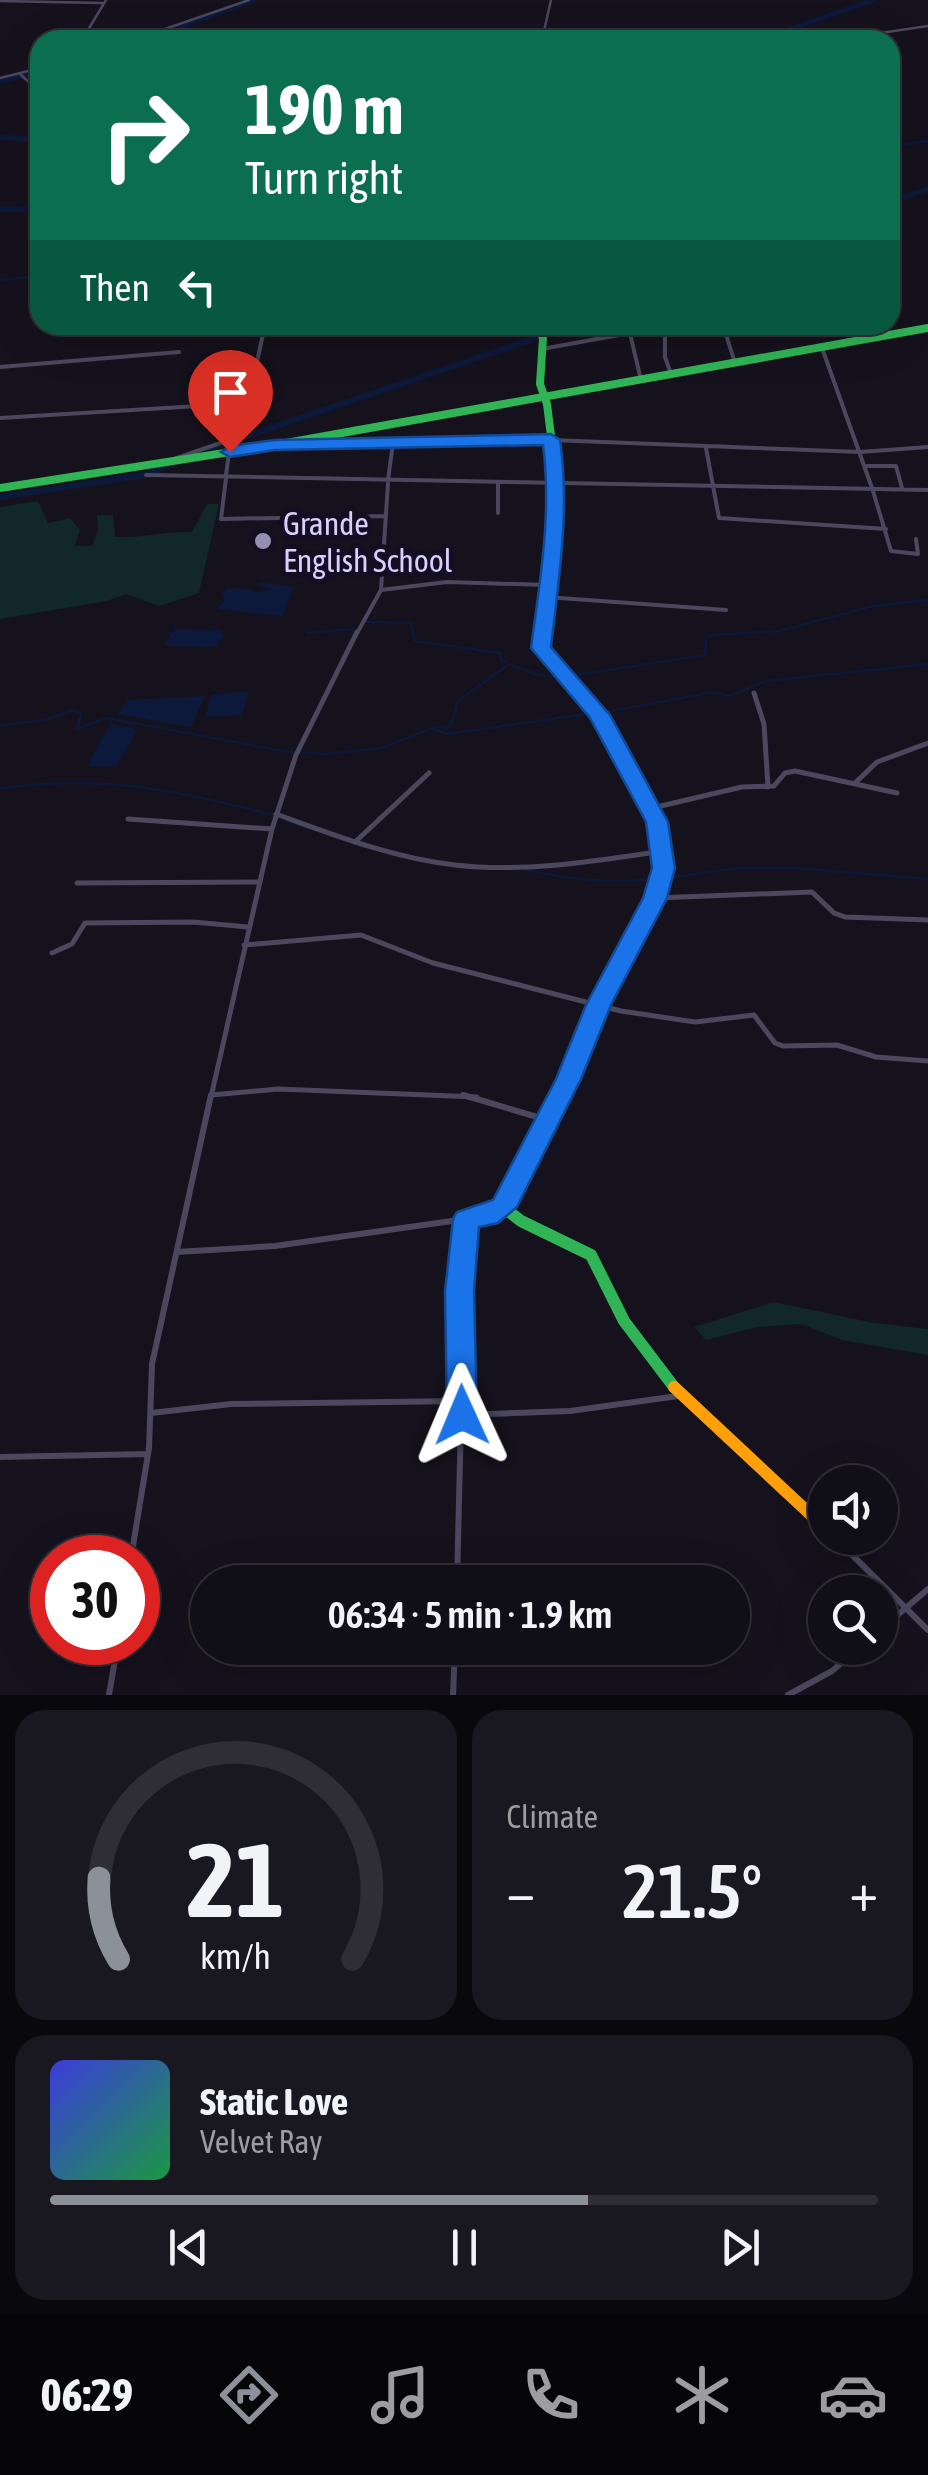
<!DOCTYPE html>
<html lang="en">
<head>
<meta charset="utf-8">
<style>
  body { margin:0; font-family:"Asap Condensed",sans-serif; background:#19171f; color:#f1f3f6; height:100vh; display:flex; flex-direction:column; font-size:38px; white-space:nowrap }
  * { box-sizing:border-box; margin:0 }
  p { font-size:32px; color:#9c9ca1 }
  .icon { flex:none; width:55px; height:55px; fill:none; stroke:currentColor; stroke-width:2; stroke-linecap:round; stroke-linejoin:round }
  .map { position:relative; height:1695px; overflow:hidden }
  .details { display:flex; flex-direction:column; gap:15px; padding:15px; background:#09080c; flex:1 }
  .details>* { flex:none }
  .guide { position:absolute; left:30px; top:30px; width:870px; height:305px; border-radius:30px; box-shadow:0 10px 40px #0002,0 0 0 2px #302e35; background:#0b6e4f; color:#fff; overflow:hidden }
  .controls { position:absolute; left:808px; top:1465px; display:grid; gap:20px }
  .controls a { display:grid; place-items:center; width:90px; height:90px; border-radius:50%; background:#100e16; box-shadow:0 10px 40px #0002,0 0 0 2px #302e35; font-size:50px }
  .speed { position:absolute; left:30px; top:1535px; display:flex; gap:20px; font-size:50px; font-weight:700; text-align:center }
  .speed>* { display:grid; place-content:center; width:130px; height:130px; border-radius:50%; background:#100e16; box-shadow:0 10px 40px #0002,0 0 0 2px #302e35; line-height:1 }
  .speed .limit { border:15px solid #d22; background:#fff; color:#111 }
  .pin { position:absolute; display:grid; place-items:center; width:85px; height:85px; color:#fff; margin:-102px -42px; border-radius:50% 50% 50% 0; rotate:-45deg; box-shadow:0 0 10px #0007 }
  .pin .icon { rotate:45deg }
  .me { position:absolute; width:110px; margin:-55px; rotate:359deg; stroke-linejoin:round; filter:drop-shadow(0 0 8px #0008) }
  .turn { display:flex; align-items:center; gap:35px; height:210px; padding:0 50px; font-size:45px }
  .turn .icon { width:130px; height:130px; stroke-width:2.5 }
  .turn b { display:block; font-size:70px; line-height:85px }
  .then { display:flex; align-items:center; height:95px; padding:0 50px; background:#0003; gap:20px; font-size:38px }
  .big { font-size:75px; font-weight:600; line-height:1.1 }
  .details .widget { flex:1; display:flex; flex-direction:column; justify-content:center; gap:15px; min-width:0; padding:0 35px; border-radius:30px; background:#19171f }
  .details .dial { align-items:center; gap:0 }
  .dial svg { height:260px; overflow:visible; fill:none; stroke:#302e35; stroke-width:7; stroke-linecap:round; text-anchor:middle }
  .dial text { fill:#f1f3f6; stroke:none }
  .song { display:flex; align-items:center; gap:30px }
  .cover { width:120px; height:120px; border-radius:15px; background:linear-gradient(135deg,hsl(240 70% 55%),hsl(140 70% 35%)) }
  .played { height:10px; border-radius:5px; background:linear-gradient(90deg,#8c9099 65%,#302e35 65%) }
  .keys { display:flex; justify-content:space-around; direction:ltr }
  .heat { display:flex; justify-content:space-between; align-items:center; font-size:55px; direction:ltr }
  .details .tiles { flex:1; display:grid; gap:15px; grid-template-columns:1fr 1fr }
  .widget:last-child { grid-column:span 2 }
  .trip { position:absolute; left:190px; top:1565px; width:560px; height:100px; border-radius:50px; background:#100e16; box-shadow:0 10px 40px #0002,0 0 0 2px #302e35; font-weight:600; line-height:100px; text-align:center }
  .menu { display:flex; height:160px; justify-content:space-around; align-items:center; background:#060609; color:#9c9ca1 }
  .menu .icon { width:70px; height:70px }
  .menu .active { color:#8c9099 }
  .menu b { font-size:45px; color:#f1f3f6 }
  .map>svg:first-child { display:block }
  .green { fill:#122729 }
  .water { fill:#0d193a }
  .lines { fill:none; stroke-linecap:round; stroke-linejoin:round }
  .stream { stroke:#0d193a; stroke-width:2.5 }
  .canal-far1 { stroke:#0d193a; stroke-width:5 }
  .canal { stroke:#0d193a; stroke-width:6 }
  .street-far3 { stroke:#4b485d; stroke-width:2.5 }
  .street-far2 { stroke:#4b485d; stroke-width:4 }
  .street-far1 { stroke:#4b485d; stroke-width:5 }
  .street { stroke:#4b485d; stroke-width:6 }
  .fast-far2 { stroke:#30b455; stroke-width:8 }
  .fast-far1 { stroke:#30b455; stroke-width:10 }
  .fast { stroke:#30b455; stroke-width:12 }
  .slow { stroke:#ff9f0a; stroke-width:12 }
  .route { fill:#1a73e8; stroke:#114b97; stroke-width:2.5 }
  .poi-dot { fill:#948eaf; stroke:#130e21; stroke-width:4 }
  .labels { text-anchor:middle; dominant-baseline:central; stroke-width:10; stroke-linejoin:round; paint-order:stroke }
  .poi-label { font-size:32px; fill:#d9d1fd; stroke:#130e21; text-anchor:start }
</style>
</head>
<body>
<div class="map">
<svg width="928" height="1695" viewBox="0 0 928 1695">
  <rect width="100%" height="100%" fill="#15121d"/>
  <path class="green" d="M38,501L48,523L70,518L80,530L75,546H92L98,530L97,515H113L115,537C143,538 164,531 192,532L207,504H219L199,593L159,606L126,594L107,601L0,619V507Z
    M774,1302L874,1323L928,1329V1355L842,1340L801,1324L758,1327L706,1340L694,1327Z"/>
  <path class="water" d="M259,582L294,587L282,616L217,609L225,600L222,594L227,588L253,589V593L271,589L257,585Z
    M175,629L220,630L224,636L214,647L167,646L164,644Z
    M249,691L242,715L205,717L211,695Z
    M205,696L191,727L117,714L127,700Z
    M110,724L138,729L116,767L87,766Z"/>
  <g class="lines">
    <path class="stream" d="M890,146L928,141
      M0,280L37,276
      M367,622L411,623L415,641L501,653V659L507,662
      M307,633L354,629
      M570,676L705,655L706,638L712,635L779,631L873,606L928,600
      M601,713L714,692L729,696L767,681L928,664
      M0,726L49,719L71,710L81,714L77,729L107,718L283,751L325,754L382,748L432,728L451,726L458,701L509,664L538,675L559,677
      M433,729L448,734L593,713
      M0,789C94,773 182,791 273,815
      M283,819L313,830
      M526,870C569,879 613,885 657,878
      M667,878L738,868H795L928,879"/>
    <path class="canal-far1" d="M144,40L254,0
      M758,40L874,0
      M0,81L40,72
      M0,137L40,140
      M890,201L928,189
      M0,209H40"/>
    <path class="canal" d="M209,449L574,325
      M0,497L146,475L173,462"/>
    <path class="street-far3" d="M0,1L102,3
      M82,40L106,0
      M133,40L249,0
      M542,40L551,0
      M833,40L928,26
      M21,75L40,92
      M0,78L40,68"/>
    <path class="street-far2" d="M628,325L641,380
      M723,325L735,363
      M865,325L875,338
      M665,327V357L671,374
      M263,332L309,328
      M822,348L872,488
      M542,349L630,333
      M0,367L179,352
      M0,418L248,403
      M287,445L551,440L860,452L928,447
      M706,448L719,518L886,529
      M239,450L232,439L248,403L265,325
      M174,459L232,439
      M865,466H896L902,488
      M146,475L928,490
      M226,475L229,453
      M226,478L221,519L385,516
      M388,480L393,443
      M498,484V513
      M873,491L891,551L918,554L916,539
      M381,590L447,582L547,585
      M546,597L726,610
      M356,635L381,590L388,483"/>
    <path class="street-far1" d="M754,693L764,724L768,787
      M855,783L877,762L928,743
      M652,808L742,787L774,786L785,773L795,771L897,793
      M276,814C334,835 393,858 455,865C524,873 595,861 663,851
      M128,819L272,829
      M355,842L429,773
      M77,883L259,882
      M656,898L812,892L834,913L845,917L928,920
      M244,945L361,935L433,963L621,1011L695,1022L754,1015L775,1043L783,1046L837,1045L876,1057L928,1061
      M52,953L72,944L85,923L193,922L248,927
      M211,1095L278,1089L477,1097
      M211,1097L272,829L296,755L357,632"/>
    <path class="street" d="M463,1095L544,1119
      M177,1252L275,1246L466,1219
      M151,1413L231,1404L462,1401
      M462,1415L570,1411L678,1396
      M0,1457L148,1454
      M835,1538L928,1630
      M131,1558L149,1448L152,1364L211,1095
      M457,1582L466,1219L488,1216L502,1208
      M880,1630L928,1589
      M109,1695L118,1642
      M453,1695L455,1648
      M788,1695L832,1671L859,1648"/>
    <path class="fast-far2" d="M537,325L543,338L540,384L547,404L557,484L542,635
      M0,488L275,445L928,328"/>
    <path class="fast-far1" d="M543,632L541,648C590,705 662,787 664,866C664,900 615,972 599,1005C585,1036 574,1067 559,1097"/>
    <path class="fast" d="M560,1095L503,1207L521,1221L591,1255L624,1321L674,1387"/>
    <path class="slow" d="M674,1387L825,1528"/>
  </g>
  <path class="route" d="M551,434L560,440C570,510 559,577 551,647L610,715L668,822L675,868L667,898L611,1005L581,1079L517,1207L498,1223L479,1227L474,1291L477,1415L473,1424L462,1427L452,1424L447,1415L445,1291L453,1219L457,1212L493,1200L556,1079L586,1005L643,898L652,868L646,822L590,718L531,648C540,580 552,514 543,445L275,450L230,457L221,452L230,446L275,440Z"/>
  <circle class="poi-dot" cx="263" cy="541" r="10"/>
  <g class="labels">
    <g class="poi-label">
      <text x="283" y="523">Grande<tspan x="283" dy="37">English School</tspan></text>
    </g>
  </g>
</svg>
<div class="controls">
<a><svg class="icon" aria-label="sound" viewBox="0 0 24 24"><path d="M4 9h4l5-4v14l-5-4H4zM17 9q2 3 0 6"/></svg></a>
<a><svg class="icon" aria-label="search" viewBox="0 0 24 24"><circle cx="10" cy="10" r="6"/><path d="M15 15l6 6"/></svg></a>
</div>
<div class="speed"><div class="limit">30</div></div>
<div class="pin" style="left:230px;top:452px;background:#d93025"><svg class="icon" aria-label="arrive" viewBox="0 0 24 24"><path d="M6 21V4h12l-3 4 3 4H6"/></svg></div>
<svg class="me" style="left:462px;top:1415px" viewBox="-20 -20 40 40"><path d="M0-17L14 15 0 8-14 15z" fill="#1a73e8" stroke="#fff" stroke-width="4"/></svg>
<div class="trip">06:34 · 5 min · 1.9 km</div>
<div class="guide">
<div class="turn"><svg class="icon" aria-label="right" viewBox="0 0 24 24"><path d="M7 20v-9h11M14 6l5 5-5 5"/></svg><div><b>190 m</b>Turn right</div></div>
<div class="then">Then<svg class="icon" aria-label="left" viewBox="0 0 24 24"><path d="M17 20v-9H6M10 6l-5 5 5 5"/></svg></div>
</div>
</div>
<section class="details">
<div class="tiles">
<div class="widget dial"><svg viewBox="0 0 100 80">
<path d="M14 69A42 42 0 1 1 86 69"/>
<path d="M14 69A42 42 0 0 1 8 44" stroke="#8c9099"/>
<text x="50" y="56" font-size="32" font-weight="700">21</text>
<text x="50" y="72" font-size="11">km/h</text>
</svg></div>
<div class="widget"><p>Climate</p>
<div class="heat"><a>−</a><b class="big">21.5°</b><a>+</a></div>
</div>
<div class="widget">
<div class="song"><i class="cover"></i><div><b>Static Love</b><p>Velvet Ray</p></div></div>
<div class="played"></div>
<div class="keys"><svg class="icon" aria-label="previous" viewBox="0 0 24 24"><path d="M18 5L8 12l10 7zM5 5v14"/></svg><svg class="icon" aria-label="pause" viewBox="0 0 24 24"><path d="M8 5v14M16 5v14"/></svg><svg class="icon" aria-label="next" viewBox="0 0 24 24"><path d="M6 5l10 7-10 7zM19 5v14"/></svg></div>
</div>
</div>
</section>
<nav class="menu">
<b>06:29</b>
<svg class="icon active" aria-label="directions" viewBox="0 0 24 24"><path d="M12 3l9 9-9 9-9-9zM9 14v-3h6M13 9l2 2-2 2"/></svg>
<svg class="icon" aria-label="music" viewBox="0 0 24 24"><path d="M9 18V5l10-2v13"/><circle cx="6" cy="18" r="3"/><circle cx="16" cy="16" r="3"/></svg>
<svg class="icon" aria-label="phone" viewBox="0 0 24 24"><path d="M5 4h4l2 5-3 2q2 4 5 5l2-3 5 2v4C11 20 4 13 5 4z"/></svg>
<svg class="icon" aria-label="climate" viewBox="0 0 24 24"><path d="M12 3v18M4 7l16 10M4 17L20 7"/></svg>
<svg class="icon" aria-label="car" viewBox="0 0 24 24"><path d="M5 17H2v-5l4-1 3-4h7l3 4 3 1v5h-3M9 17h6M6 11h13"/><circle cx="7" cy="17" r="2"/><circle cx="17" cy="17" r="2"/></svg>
</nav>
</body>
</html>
